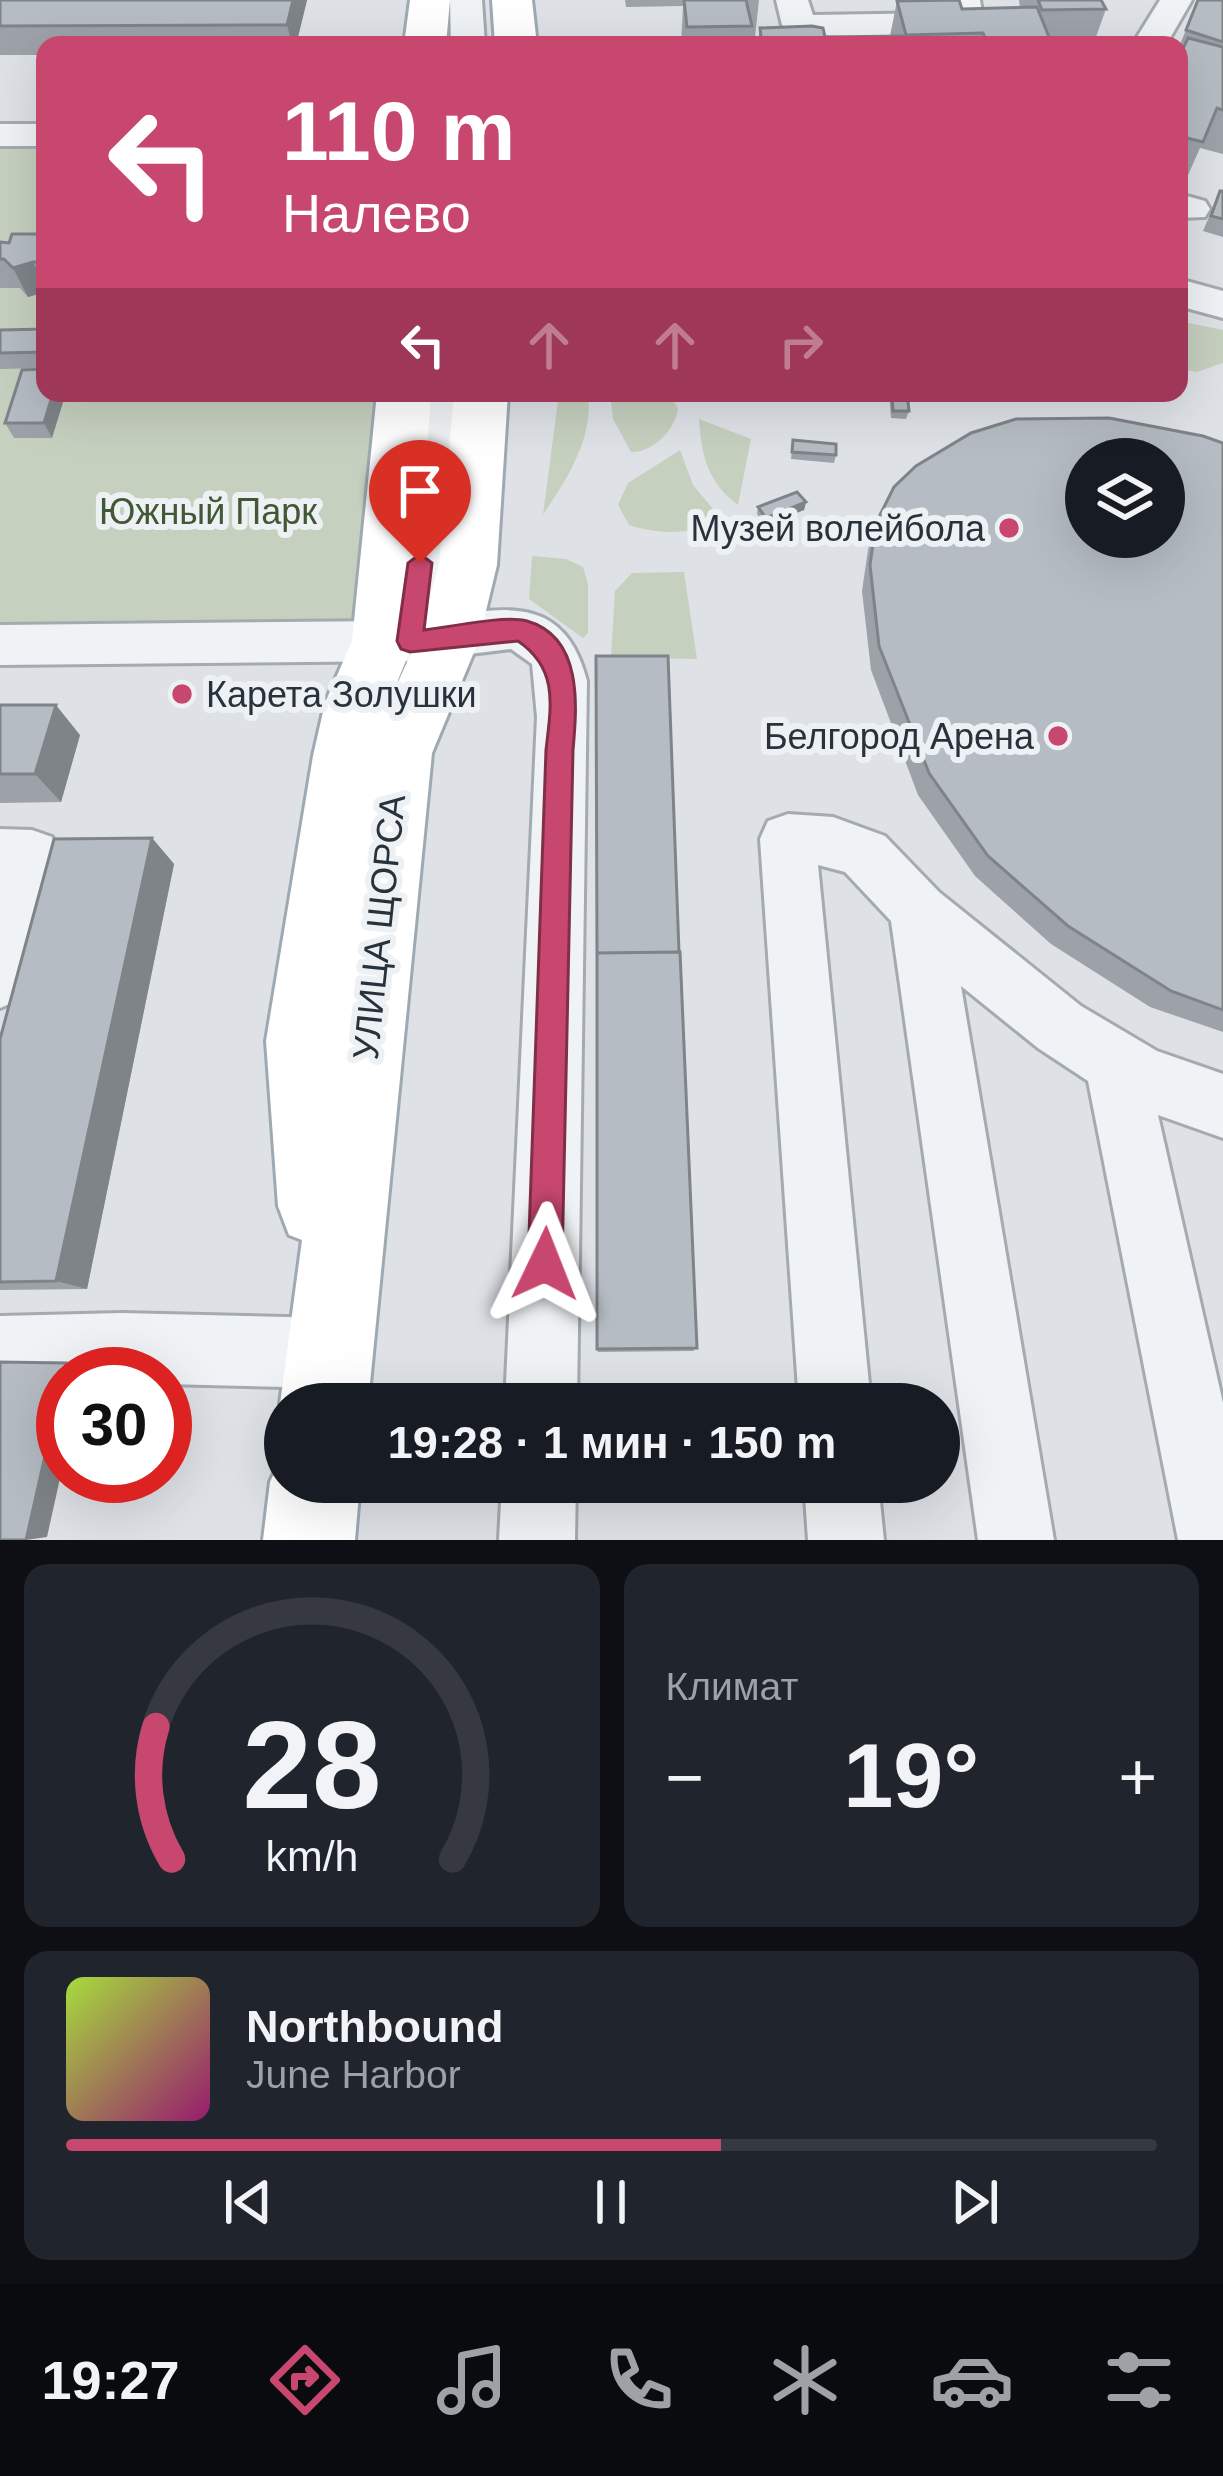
<!DOCTYPE html>
<html lang="ru">
<head>
<meta charset="utf-8">
<style>
  body { margin:0; font-family:Helvetica,sans-serif; background:#20242c; color:#f1f3f6; height:100vh; display:flex; flex-direction:column; font-size:45px; white-space:nowrap }
  * { box-sizing:border-box; margin:0 }
  p { font-size:39px; color:#9ea1a6 }
  .icon { flex:none; width:66px; height:66px; fill:none; stroke:currentColor; stroke-width:2; stroke-linecap:round; stroke-linejoin:round }
  .map { position:relative; height:1540px; overflow:hidden }
  .drawer { display:flex; flex-direction:column; gap:24px; padding:24px; background:#0d0f14; flex:1 }
  .drawer>* { flex:none }
  .guide { position:absolute; left:36px; top:36px; width:1152px; height:366px; border-radius:24px; box-shadow:0 12px 48px #0002; background:#c7476e; color:#fff; overflow:hidden }
  .fabs { position:absolute; left:1065px; top:438px; display:grid; gap:24px }
  .fabs a { display:grid; place-items:center; width:120px; height:120px; border-radius:50%; background:#171b24; box-shadow:0 12px 48px #0002; font-size:60px }
  .speed { position:absolute; left:36px; top:1347px; display:flex; gap:24px; font-size:60px; font-weight:700; text-align:center }
  .speed>* { display:grid; place-content:center; width:156px; height:156px; border-radius:50%; background:#171b24; box-shadow:0 12px 48px #0002; line-height:1 }
  .speed .limit { border:18px solid #d22; background:#fff; color:#111 }
  .pin { position:absolute; display:grid; place-items:center; width:102px; height:102px; color:#fff; margin:-123px -51px; border-radius:50% 50% 50% 0; rotate:-45deg; box-shadow:0 0 12px #0007 }
  .pin .icon { rotate:45deg }
  .me { position:absolute; width:132px; margin:-66px; rotate:2deg; stroke-linejoin:round; filter:drop-shadow(0 0 9px #0008) }
  .turn { display:flex; align-items:center; gap:42px; height:252px; padding:0 48px; font-size:54px }
  .turn .icon { width:156px; height:156px; stroke-width:2.5 }
  .turn b { display:block; font-size:84px; line-height:102px }
  .lanes { display:flex; align-items:center; height:114px; padding:0 48px; background:#0003; justify-content:center; gap:60px; direction:ltr }
  .lanes .off { opacity:.35 }
  .big { font-size:90px; font-weight:600; line-height:1.1 }
  .drawer .tile { flex:1; display:flex; flex-direction:column; justify-content:center; gap:18px; min-width:0; padding:0 42px; border-radius:24px; background:#20242c }
  .drawer .dial { align-items:center; gap:0 }
  .dial svg { height:312px; overflow:visible; fill:none; stroke:#363941; stroke-width:7; stroke-linecap:round; text-anchor:middle }
  .dial text { fill:#f1f3f6; stroke:none }
  .song { display:flex; align-items:center; gap:36px }
  .cover { width:144px; height:144px; border-radius:18px; background:linear-gradient(135deg,hsl(80 70% 55%),hsl(320 70% 35%)) }
  .played { height:12px; border-radius:6px; background:linear-gradient(90deg,#c7476e 60%,#363941 60%) }
  .keys { display:flex; justify-content:space-around; direction:ltr }
  .heat { display:flex; justify-content:space-between; align-items:center; font-size:66px; direction:ltr }
  .drawer .tiles { flex:1; display:grid; gap:24px; grid-template-columns:1fr 1fr }
  .tile:last-child { grid-column:span 2 }
  .trip { position:absolute; left:264px; top:1383px; width:696px; height:120px; border-radius:60px; background:#171b24; box-shadow:0 12px 48px #0002; font-weight:600; line-height:120px; text-align:center }
  .tabs { display:flex; height:192px; justify-content:space-around; align-items:center; background:#090b0e; color:#9ea1a6 }
  .tabs .icon { width:84px; height:84px }
  .tabs .current { color:#c7476e }
  .tabs b { font-size:54px; color:#f1f3f6 }
  .map>svg:first-child { display:block }
  .green { fill:#c6d0bf }
  .lines { fill:none; stroke-linecap:round; stroke-linejoin:round }
  .minor-casing { stroke:#a4aab0; stroke-width:6 }
  .major-casing { stroke:#9ea9b2; stroke-width:6 }
  .minor { fill:#f0f3f5; fill-rule:evenodd }
  .major { fill:#fff; fill-rule:evenodd }
  .wall { fill:#9ca2a8 }
  .shaded-wall { fill:#7f8488 }
  .building { fill:#b5bcc3; stroke:#7f8488; stroke-width:3; fill-rule:evenodd }
  .route { fill:#c7476e; stroke:#812e48; stroke-width:3 }
  .poi-dot { fill:#c7476e; stroke:#edf1f4; stroke-width:4.5 }
  .labels { text-anchor:middle; dominant-baseline:central; stroke-width:12; stroke-linejoin:round; paint-order:stroke }
  .park-label { font-size:36px; fill:#415736; stroke:#edf1f4 }
  .poi-label { font-size:36px; fill:#28323c; stroke:#edf1f4; text-anchor:end }
  .street-label { font-size:36px; fill:#28323c; stroke:#edf1f4 }
</style>
</head>
<body>
<div class="map">
<svg width="1223" height="1540" viewBox="0 0 1223 1540">
  <rect width="100%" height="100%" fill="#dee2e7"/>
  <path class="green" d="M0,149H45V393H384L366,606L353,623L0,629Z
    M1179,321L1223,330V363L1197,372L1179,369Z
    M559,393H588C594,438 567,479 543,515Z
    M610,393H668L678,408C676,429 653,453 631,452L613,419Z
    M699,419L751,439L738,505C708,483 701,455 699,419Z
    M680,450L693,485L720,517L718,523C686,534 661,535 629,525L618,505L628,483Z
    M532,556L566,559L583,567L588,584V633L583,638L529,599Z
    M684,572L697,659L611,657L615,591L632,573Z"/>
  <g class="lines">
    <g class="minor-casing">
      <path id="minor" d="M450,0H482L485,45H451Z
        M776,0H808L813,15L939,13L949,8L948,0H980L982,12C956,47 842,34 799,35L782,25Z
        M1160,0H1192L1166,45H1132Z
        M0,124H45V146H0Z
        M1179,194L1205,201L1210,209L1205,217L1179,218Z
        M1179,279L1223,291V318L1179,306Z
        M418,393H462L438,618C508,606 565,596 587,681L577,1404H505L537,717L532,664L511,649L413,661L0,665V625L387,621Z
        M788,814L833,817L885,836L939,892L1081,1006L1157,1051L1223,1074V1138L1158,1115L1223,1403V1540H1178L1088,1081L1038,1048L961,986L1054,1540H978L891,921L845,872L818,865L871,1404H799L760,839L768,821Z
        M0,829L32,830L52,837L60,855L21,999L0,1008Z
        M122,1313L330,1318L355,1328L365,1353L355,1378L330,1388L165,1384V1374H63V1385L0,1386V1316Z
        M502,1482H576L575,1540H499Z
        M804,1482H878L884,1540H808Z"/>
    </g>
    <g class="major-casing">
      <path id="major" d="M410,0H450L446,45H404Z
        M492,0H532L537,45H495Z
        M377,393H431L414,641L389,702L417,640L439,565L454,393H508L497,565L479,640L432,753L368,1404H285V1416L280,1404L302,1240L289,1235L278,1206L266,1041L313,756L325,703L352,641Z
        M285,1449V1482H360L355,1540H263L270,1482Z"/>
    </g>
    <use href="#minor" class="minor"/>
    <use href="#major" class="major"/>
  </g>
  <path class="wall" d="M0,0H307L296,45H45V55H0Z
    M625,0H759L755,37H751L750,45H681L683,6L626,7Z
    M1019,0H1101L1106,9L1093,45H758L760,28L825,37L890,36L897,1L962,9L1020,8Z
    M1198,0H1223V154L1200,148L1185,182L1179,180V47Z
    M1220,191H1223V237L1203,231Z
    M45,234V292L28,297L20,288H0V242L9,243Z
    M45,329V368L0,369V330Z
    M22,370L52,438H14L5,423Z
    M889,393H907L909,411L906,419L891,418Z
    M959,393H978L969,402L958,396Z
    M793,440L836,455L834,463L791,459Z
    M1223,443V1032L1150,1007L1051,944L975,876L918,795L871,670L862,591L868,550L876,523Z
    M806,502L804,510L765,525L757,514L758,507Z
    M0,705L80,735L61,802L0,803Z
    M152,838L174,864L87,1289L0,1290V1039Z
    M697,1348L693,1351L598,1352L597,1349Z"/>
  <path class="shaded-wall" d="M293,0H307L296,45H292L287,25Z
    M33,262L45,285V292L28,297L13,268Z
    M53,393H66L52,438L44,423Z
    M806,502L804,510L765,525L766,518Z
    M56,705L80,735L61,802L35,774Z
    M152,838L174,864L87,1289L56,1281Z
    M66,1363L85,1365L83,1374H64Z
    M63,1378V1465L47,1537L26,1540Z"/>
  <path class="building" d="M0,0H293L287,25L0,26Z
    M684,0H746L752,26L687,27Z
    M959,0L962,9L1037,7L1051,42L987,43L983,33L906,35L897,1Z
    M1038,0H1101L1106,9L1042,10Z
    M1198,0H1223V42L1186,30Z
    M812,26L823,28L825,37L903,36L905,45H762L760,28Z
    M1188,38L1223,47V110L1217,108L1203,142L1179,136V57Z
    M1220,191H1223V219L1211,216Z
    M12,234H45V262H33L13,268L4,259H0V242L9,243Z
    M45,329V352L0,353V330Z
    M45,369V393H53L44,423H5L22,370Z
    M892,393H907L909,411H893Z
    M1109,418L1203,436L1223,443V1010L1171,991L1068,926L988,856L929,773L879,646L870,565L876,523L894,487L916,466L971,433L1016,419ZM1086,459H1164V537H1086Z
    M793,440L836,444V455L792,452Z
    M797,492L806,502L766,518L758,507Z
    M596,656H668L679,952L597,953Z
    M0,705H56L35,774H0Z
    M152,838L56,1281L0,1282V1039L54,839Z
    M680,952L697,1348L597,1349V953Z
    M0,1362L66,1363L26,1540H0Z"/>
  <path class="route" d="M420,554L432,563L424,630C450,627 504,615 527,621C583,637 577,706 573,750L562,1264L557,1276L545,1281L533,1276L528,1264L546,750C551,706 559,669 518,641L410,652L401,649L397,641L408,563Z"/>
  <g class="poi-dot">
    <circle cx="1009" cy="528" r="12"/>
    <circle cx="182" cy="694" r="12"/>
    <circle cx="1058" cy="736" r="12"/>
  </g>
  <g class="labels">
    <g class="park-label">
      <text x="208" y="511">Южный Парк</text>
    </g>
    <g class="poi-label">
      <text x="985" y="528">Музей волейбола</text>
      <text x="206" y="694" text-anchor="start">Карета Золушки</text>
      <text x="1034" y="736">Белгород Арена</text>
    </g>
    <g class="street-label">
      <text transform="translate(379 927) rotate(-84)">УЛИЦА ЩОРСА</text>
    </g>
  </g>
</svg>
<div class="fabs">
<a><svg class="icon" aria-label="layers" viewBox="0 0 24 24"><path d="M12 4l9 5-9 5-9-5zM3 14l9 5 9-5"/></svg></a>
</div>
<div class="speed"><div class="limit">30</div></div>
<div class="pin" style="left:420px;top:563px;background:#d93025"><svg class="icon" aria-label="arrive" viewBox="0 0 24 24"><path d="M6 21V4h12l-3 4 3 4H6"/></svg></div>
<svg class="me" style="left:545px;top:1264px" viewBox="-20 -20 40 40"><path d="M0-17L14 15 0 8-14 15z" fill="#c7476e" stroke="#fff" stroke-width="4"/></svg>
<div class="trip">19:28 · 1 мин · 150 m</div>
<div class="guide">
<div class="turn"><svg class="icon" aria-label="left" viewBox="0 0 24 24"><path d="M17 20v-9H6M10 6l-5 5 5 5"/></svg><div><b>110 m</b>Налево</div></div>
<div class="lanes"><svg class="icon" aria-label="left" viewBox="0 0 24 24"><path d="M17 20v-9H6M10 6l-5 5 5 5"/></svg><svg class="icon off" aria-label="ahead" viewBox="0 0 24 24"><path d="M12 20V5M6 11l6-6 6 6"/></svg><svg class="icon off" aria-label="ahead" viewBox="0 0 24 24"><path d="M12 20V5M6 11l6-6 6 6"/></svg><svg class="icon off" aria-label="right" viewBox="0 0 24 24"><path d="M7 20v-9h11M14 6l5 5-5 5"/></svg></div>
</div>
</div>
<section class="drawer">
<div class="tiles">
<div class="tile dial"><svg viewBox="0 0 100 80">
<path d="M14 69A42 42 0 1 1 86 69"/>
<path d="M14 69A42 42 0 0 1 10 35" stroke="#c7476e"/>
<text x="50" y="56" font-size="32" font-weight="700">28</text>
<text x="50" y="72" font-size="11">km/h</text>
</svg></div>
<div class="tile"><p>Климат</p>
<div class="heat"><a>−</a><b class="big">19°</b><a>+</a></div>
</div>
<div class="tile">
<div class="song"><i class="cover"></i><div><b>Northbound</b><p>June Harbor</p></div></div>
<div class="played"></div>
<div class="keys"><svg class="icon" aria-label="previous" viewBox="0 0 24 24"><path d="M18 5L8 12l10 7zM5 5v14"/></svg><svg class="icon" aria-label="pause" viewBox="0 0 24 24"><path d="M8 5v14M16 5v14"/></svg><svg class="icon" aria-label="next" viewBox="0 0 24 24"><path d="M6 5l10 7-10 7zM19 5v14"/></svg></div>
</div>
</div>
</section>
<nav class="tabs">
<b>19:27</b>
<svg class="icon current" aria-label="directions" viewBox="0 0 24 24"><path d="M12 3l9 9-9 9-9-9zM9 14v-3h6M13 9l2 2-2 2"/></svg>
<svg class="icon" aria-label="music" viewBox="0 0 24 24"><path d="M9 18V5l10-2v13"/><circle cx="6" cy="18" r="3"/><circle cx="16" cy="16" r="3"/></svg>
<svg class="icon" aria-label="phone" viewBox="0 0 24 24"><path d="M5 4h4l2 5-3 2q2 4 5 5l2-3 5 2v4C11 20 4 13 5 4z"/></svg>
<svg class="icon" aria-label="climate" viewBox="0 0 24 24"><path d="M12 3v18M4 7l16 10M4 17L20 7"/></svg>
<svg class="icon" aria-label="car" viewBox="0 0 24 24"><path d="M5 17H2v-5l4-1 3-4h7l3 4 3 1v5h-3M9 17h6M6 11h13"/><circle cx="7" cy="17" r="2"/><circle cx="17" cy="17" r="2"/></svg>
<svg class="icon" aria-label="filters" viewBox="0 0 24 24"><path d="M4 7h16M4 17h16"/><circle cx="9" cy="7" r="2"/><circle cx="15" cy="17" r="2"/></svg>
</nav>
</body>
</html>
